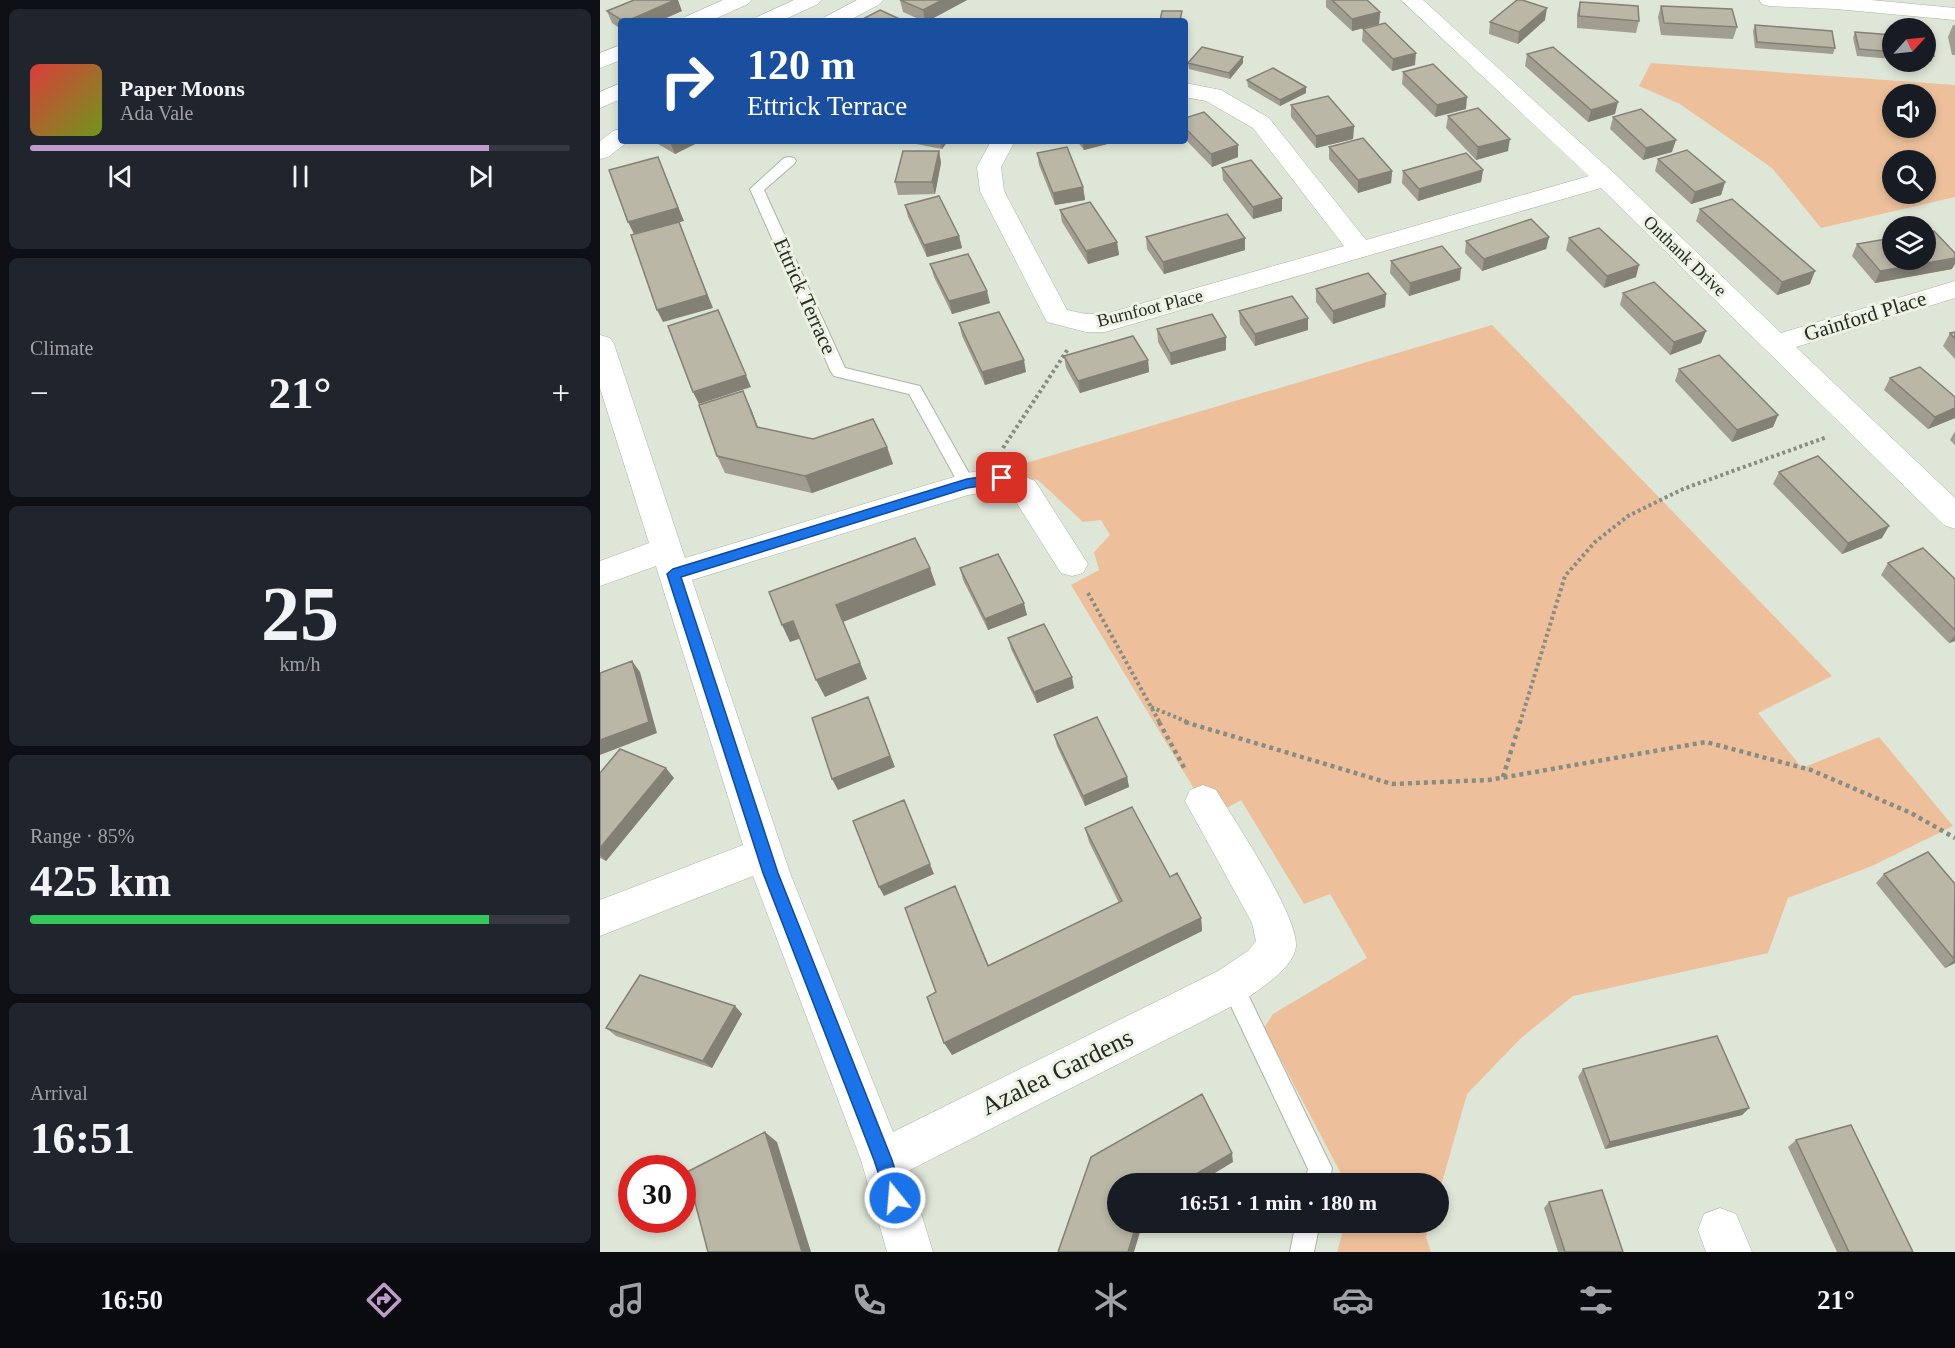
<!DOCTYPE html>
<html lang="en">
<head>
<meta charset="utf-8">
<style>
  body { margin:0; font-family:"Times New Roman",serif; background:#20242c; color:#f1f3f6; height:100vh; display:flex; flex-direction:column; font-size:22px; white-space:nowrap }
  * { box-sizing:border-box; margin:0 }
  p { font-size:20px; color:#9ea1a6 }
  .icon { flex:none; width:33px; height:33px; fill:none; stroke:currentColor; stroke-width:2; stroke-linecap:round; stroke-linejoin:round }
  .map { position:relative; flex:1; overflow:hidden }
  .side { display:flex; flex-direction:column; gap:9px; padding:9px; background:#0d0f14; width:600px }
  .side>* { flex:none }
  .banner { position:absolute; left:18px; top:18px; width:570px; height:126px; border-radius:6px; box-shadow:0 3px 9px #0003; background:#1a4fa0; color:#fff; overflow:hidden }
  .needle { width:39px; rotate:63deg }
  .buttons { position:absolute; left:1282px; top:18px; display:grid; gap:12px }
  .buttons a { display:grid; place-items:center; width:54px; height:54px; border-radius:50%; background:#171b24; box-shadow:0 3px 9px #0003; font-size:30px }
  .speed { position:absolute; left:18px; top:1155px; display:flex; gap:12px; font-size:30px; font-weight:700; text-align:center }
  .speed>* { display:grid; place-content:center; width:78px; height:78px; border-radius:50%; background:#171b24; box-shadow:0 3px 9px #0003; line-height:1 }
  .speed .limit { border:9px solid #d22; background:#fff; color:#111 }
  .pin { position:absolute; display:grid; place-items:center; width:51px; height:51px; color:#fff; margin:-26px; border-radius:12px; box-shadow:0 3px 9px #0006 }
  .me { position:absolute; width:66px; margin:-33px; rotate:343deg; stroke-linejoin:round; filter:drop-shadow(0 0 4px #0008) }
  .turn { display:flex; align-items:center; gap:21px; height:126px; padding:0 30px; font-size:27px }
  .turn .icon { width:78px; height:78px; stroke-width:2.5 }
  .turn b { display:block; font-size:42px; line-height:51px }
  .big { font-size:45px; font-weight:800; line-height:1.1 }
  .side .tile { flex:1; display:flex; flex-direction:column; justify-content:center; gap:9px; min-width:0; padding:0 21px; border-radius:9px; background:#20242c }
  .side .dial { align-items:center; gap:0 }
  .dial b { font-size:78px; line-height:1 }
  .song { display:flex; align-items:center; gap:18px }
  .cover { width:72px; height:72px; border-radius:9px; background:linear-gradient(135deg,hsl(0 70% 55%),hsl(80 70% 35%)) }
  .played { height:6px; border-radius:3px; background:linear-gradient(90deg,#c19bce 85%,#363941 85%) }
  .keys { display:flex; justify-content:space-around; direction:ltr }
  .heat { display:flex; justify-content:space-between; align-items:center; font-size:33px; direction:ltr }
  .charge { height:9px; border-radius:4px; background:linear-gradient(90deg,#34c759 85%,#363941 0) }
  .trip { position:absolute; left:507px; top:1173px; width:342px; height:60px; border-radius:30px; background:#171b24; box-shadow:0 3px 9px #0003; font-weight:800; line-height:60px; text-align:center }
  .menu { display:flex; height:96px; justify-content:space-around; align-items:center; background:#090b0e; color:#9ea1a6 }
  .menu .icon { width:42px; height:42px }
  .menu .on { color:#c19bce }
  .menu b { font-size:27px; color:#f1f3f6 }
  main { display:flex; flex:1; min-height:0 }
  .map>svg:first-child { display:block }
  .green { fill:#edc09b; fill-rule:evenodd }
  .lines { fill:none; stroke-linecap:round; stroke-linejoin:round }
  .service-casing { stroke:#acb4a5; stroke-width:2 }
  .minor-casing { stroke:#acb4a5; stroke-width:1 }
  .primary-casing { stroke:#acb4a5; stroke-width:1 }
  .path-far1 { stroke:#878d82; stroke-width:4; stroke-dasharray:3 3; stroke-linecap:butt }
  .path { stroke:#878d82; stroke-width:4.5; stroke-dasharray:4 4; stroke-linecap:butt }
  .service { fill:#fff; fill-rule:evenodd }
  .minor { fill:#fff; fill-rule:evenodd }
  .primary { fill:#fff; fill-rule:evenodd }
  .wall { fill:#a19d90 }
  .shaded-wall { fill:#838075 }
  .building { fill:#bbb7a7; stroke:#838075; stroke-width:1.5 }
  .route { fill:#1a73e8; stroke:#114b97; stroke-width:1.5 }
  .labels { text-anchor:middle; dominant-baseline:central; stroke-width:6; stroke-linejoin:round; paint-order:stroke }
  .far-street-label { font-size:18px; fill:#262923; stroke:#ecf3e4 }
  .street-label { font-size:21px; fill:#262923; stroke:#ecf3e4 }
  .near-street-label { font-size:26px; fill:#262923; stroke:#ecf3e4 }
</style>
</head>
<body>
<main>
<section class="side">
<div class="tile">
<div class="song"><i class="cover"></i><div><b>Paper Moons</b><p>Ada Vale</p></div></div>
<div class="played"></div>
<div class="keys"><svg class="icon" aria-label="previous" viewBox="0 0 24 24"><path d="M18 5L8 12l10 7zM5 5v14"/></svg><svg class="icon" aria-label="pause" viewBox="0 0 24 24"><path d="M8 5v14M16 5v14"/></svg><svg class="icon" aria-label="next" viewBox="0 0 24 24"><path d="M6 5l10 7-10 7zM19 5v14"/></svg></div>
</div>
<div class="tile"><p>Climate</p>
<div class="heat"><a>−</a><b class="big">21°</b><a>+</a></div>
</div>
<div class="tile dial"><b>25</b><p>km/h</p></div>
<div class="tile"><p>Range · 85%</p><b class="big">425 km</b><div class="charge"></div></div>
<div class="tile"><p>Arrival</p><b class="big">16:51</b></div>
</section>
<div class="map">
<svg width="1355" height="1252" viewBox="0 0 1355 1252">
  <rect width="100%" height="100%" fill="#dee6d7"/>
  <path class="green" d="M1051,63L1355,85V197L1221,228L1172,168L1080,104L1039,86ZM1293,94H1326V128H1293ZM1293,160H1326V194H1293Z
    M892,325L1232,676L1158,713L1202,768L1279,737L1353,826L1272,866L1188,898L1168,953L973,996L921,1038L867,1094L839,1193L838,1184L746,1183L664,1028L673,1014L767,958L730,894L704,904L641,800L611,817L471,585L499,570L494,552L510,535L501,520L483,522L438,480L392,473Z
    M745,1223H830L826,1237L831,1252H737Z"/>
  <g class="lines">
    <g class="service-casing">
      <path id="service" d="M189,157L194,158L196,161L194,164L164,190L245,368L320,386L375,484L373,488H361L309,394L234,376L231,372L150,189L184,158Z
        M632,974L640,978L728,1160L732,1168L729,1184H705L708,1169L621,985L624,978Z
        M696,1222H720L714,1252H690Z"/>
    </g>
    <g class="minor-casing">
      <path id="minor" d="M123,0H151L148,4L110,21H81L85,17Z
        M257,0H283L280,4L248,21H221L225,17Z
        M801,0H823L1015,174L1181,333L1355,281V298L1196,347L1355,498V529L1344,525L1001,188L505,332H486L447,322L380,191L377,167L391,141H415L401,167L404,191L467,310L486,314H505L744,246L653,128L606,101L585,97V83L621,90L669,118L766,240L989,176Z
        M1159,0H1271L1355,8V20L1236,9L1169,6L1162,4Z
        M21,45V60L0,68V53Z
        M21,129V141H29L8,157L0,159V141L13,131Z
        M0,335L10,338L14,344L85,558L367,473L402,467L435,481L488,564L483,573L472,576L461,573L413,497L399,490L368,495L92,580L190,873L293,1132L618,971L648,951L656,941L652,923L585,801L590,790L603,785L616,790C634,820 698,915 696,946C694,968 662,987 646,999L308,1171L333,1252H287L261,1160L153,876L0,936V900L143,845L56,566L0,586V561L49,543L0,388Z
        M1120,1208L1136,1214L1152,1252H1106L1098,1230L1104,1214Z"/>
    </g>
    <g class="primary-casing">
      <path id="primary" d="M194,0H221L218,4L181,21H153L157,17Z
        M21,83V99L0,108V92Z"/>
    </g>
    <path class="path-far1" d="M403,448L468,349
      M488,593L560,723
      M551,707L590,723
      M920,723L965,576L995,542L1028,516L1083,489L1227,437"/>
    <path class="path" d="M559,722L586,771
      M585,722L792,784L889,780L1106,742L1211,770L1311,813L1355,838
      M903,777L920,722"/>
    <use href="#service" class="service"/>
    <use href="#minor" class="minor"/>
    <use href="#primary" class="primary"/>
  </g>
  <path class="wall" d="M300,0H367L328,21H323L303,12Z
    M726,0H767L780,12L779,24L752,31L726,7Z
    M980,2L1039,21L1036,33L977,28V14Z
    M1061,6L1137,27L1133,39L1061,35L1058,17Z
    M7,11H82L59,21H21V29L12,23Z
    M945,20L918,44L889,34L890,22Z
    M1155,25L1235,48L1233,54L1155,48L1153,31Z
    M1353,25H1355V55H1352L1348,37Z
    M763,29L815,65L792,71L762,41Z
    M1255,32L1293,35V59L1257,56L1253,38Z
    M1326,38L1334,56L1331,62L1326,61Z
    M927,54L1015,114L988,122L925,66Z
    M643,57V63L630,79L589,69L588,63Z
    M803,72L866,109L835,117L802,84Z
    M647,80L706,93L680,106L648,87Z
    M691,105L754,126L753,139L716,148L691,117Z
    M848,116L908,151L876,160L846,128Z
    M1013,117L1072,152L1043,160L1010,129Z
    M585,118L638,157L612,167L585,139Z
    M53,141H101L75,154Z
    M311,141H348L342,149L311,143Z
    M477,141H519L484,150Z
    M729,147L792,171L791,183L758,193L729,159Z
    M339,151L341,163L335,194L298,195L295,182Z
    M437,153L483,187L485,200L455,205L439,165Z
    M1058,159L1125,182L1121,195L1091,204L1055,171Z
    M622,168L682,211L653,219L623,180Z
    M883,170L881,182L818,201L802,183L803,171Z
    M305,205L359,236L362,248L327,257L308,217Z
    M1100,209L1210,284L1177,295L1096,221Z
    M460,210L517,242L519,255L488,264L462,222Z
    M546,237L645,250L564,274L547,249Z
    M949,237L946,249L882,271L865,253L866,241Z
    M969,238L1036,277L1004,288L966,250Z
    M1257,244L1352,269L1275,283L1252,256Z
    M791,261L860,280L809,296L790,273Z
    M330,264L390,303L352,314L334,277Z
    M716,289L786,294L785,307L733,324L716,302Z
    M1023,293L1106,331L1101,343L1070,355L1020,305Z
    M639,311L708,318V330L655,346L640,324Z
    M359,323L426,372L385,385L362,336Z
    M557,329L626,350L571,365L558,342Z
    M1355,332V359L1343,346L1350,333Z
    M464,356L548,360L549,372L480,393L466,368Z
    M1079,369L1178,415L1173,427L1132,442L1075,381Z
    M1290,378L1355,397V418L1328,429L1284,390Z
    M151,409L158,428L213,439L287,447L293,464L212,493L125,473L117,456Z
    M1355,431V445L1350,440Z
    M1179,472L1282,538L1242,554L1173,484Z
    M1288,563L1355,579V641L1349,643L1281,575Z
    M360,568L427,615L388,630L363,580Z
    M408,638L474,688L437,703L411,649Z
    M454,735L527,777L529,787L485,806L457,746Z
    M0,773L74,778L6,861L0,858Z
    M485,828L570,877L601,918L602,931L352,1055L336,992L355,886L388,965L519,903L489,842Z
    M1284,874L1355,884V963L1345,968L1276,883Z
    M135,1006L142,1014L112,1068L16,1036L6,1028Z
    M983,1069L1149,1108L1142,1115L1005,1149L978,1077Z
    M1196,1140L1313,1252H1237L1188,1147Z
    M949,1202L1023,1252H958L944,1208Z"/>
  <path class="shaded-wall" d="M75,0H78L82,11L59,21H27Z
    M342,0H367L328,21H325L323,10Z
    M947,8L945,20L918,44L919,32Z
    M780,12L779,24L752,31V19Z
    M816,53L815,65L792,71L793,59Z
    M643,57V63L630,79L629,73Z
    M706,87V93L680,106V100Z
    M867,97L866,109L835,117L837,105Z
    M1018,102L1015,114L988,122L991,110Z
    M754,126L753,139L716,148V136Z
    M910,139L908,151L876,160L878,147Z
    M1076,140L1072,152L1043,160L1046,148Z
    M72,141H101L75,154L70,142Z
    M341,141H348L342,149Z
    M482,141H519L484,150Z
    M638,145V157L612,167L611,154Z
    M339,151L341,163L335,194L332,182Z
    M63,169L84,221L34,234L28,222Z
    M883,170L881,182L818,201L819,189Z
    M792,171L791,183L758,193V180Z
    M1125,182L1121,195L1091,204L1095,192Z
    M483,187L485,200L455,205L453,193Z
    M682,198V211L653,219V207Z
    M79,222L113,308L63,322L57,310Z
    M359,236L362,248L327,257L324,245Z
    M949,237L946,249L882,271L884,259Z
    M645,238V250L564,274L563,262Z
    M517,242L519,255L488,264L486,251Z
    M1355,258V264L1352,269L1275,283L1280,271Z
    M1039,265L1036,277L1004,288L1007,276Z
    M861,268L860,280L809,296L810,283Z
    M1215,271L1210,284L1177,295L1182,282Z
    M387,291L390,303L352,314L349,301Z
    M786,294L785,307L733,324V311Z
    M118,310L151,387L99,404L93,392Z
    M708,318V330L655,346V334Z
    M1106,331L1101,343L1070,355L1074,342Z
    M626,337V350L571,365L570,353Z
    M424,360L426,372L385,385L382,372Z
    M548,360L549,372L480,393L478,381Z
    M143,391L151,409L165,445L157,427Z
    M1355,408V418L1328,429L1335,417Z
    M1178,415L1173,427L1132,442L1137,430Z
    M287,447L293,464L212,493L205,476Z
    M1289,526L1282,538L1242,554L1248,543Z
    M330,568L336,585L243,622L267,679L225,697L216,680L236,605Z
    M424,603L427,615L388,630L385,619Z
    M193,621L202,638L190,642L182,625Z
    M1355,635V641L1349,643Z
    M32,661L40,672L57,733L0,755V740Z
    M472,677L474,688L437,703L434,692Z
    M268,697L295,767L238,790L232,779Z
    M66,768L74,778L6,861L0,855V848Z
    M527,777L529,787L485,806L483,796Z
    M304,800L334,874L284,896L279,887Z
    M355,886L361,900L394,978L388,966Z
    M601,918L602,931L352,1055L344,1043Z
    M1355,959V963L1345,968Z
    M135,1006L142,1014L112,1068L103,1061Z
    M1149,1108L1142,1115L1005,1149L1010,1142Z
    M165,1132L177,1142L211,1252H202Z
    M632,1153L633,1162L597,1184H579Z
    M537,1222H543L534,1252H528Z"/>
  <path class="building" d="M34,0H75L27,21H23L7,11Z
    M300,0H342L323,10Z
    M732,0H767L780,12L752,19Z
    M917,0H922L947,8L919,32L890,22Z
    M980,2L1038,6L1039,21L979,16Z
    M1061,6L1132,9L1137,27L1064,23Z
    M280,10L304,21H259Z
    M562,11H582L580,21H560Z
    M785,23L816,53L793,59L763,29Z
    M1155,25L1232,31L1235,48L1157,42Z
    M1255,32L1293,35V52L1259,49Z
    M1326,38H1329L1334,56L1326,55Z
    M602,47L643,57L629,73L588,63Z
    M953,47L1018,102L991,110L927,54Z
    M833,64L867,97L837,105L803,72Z
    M673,68L706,87L680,100L647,80Z
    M728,96L754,126L716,136L691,105Z
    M878,108L910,139L878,147L848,116Z
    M1041,109L1076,140L1046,148L1013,117Z
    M604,112L638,145L611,154L585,128V118Z
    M763,138L792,171L758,180L729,147Z
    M467,147L483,187L453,193L437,153Z
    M1087,150L1125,182L1095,192L1058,159Z
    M303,151H339L332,182H295Z
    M866,153L883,170L819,189L803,171Z
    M58,157L78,208L28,222L9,170Z
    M651,160L682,198L653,207L622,168Z
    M339,196L359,236L324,245L305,205Z
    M1132,199L1215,271L1182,282L1100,209Z
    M490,202L517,242L486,251L460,210Z
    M627,214L645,238L563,262L546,237Z
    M931,219L949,237L884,259L866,241Z
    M79,222L107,295L57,310L31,235Z
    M999,228L1039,265L1007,276L969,238Z
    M1334,231L1355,253V258L1280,271L1257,244L1293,238V260H1326V232Z
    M842,246L861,268L810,283L791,261Z
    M368,254L387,291L349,301L330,264Z
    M768,273L786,294L733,311L716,289Z
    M1054,282L1106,331L1074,342L1023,293Z
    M692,296L708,318L655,334L639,311Z
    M118,310L146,375L93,392L68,326Z
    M399,312L424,360L382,372L359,323Z
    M612,314L626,337L570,353L557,329Z
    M1355,332V339L1350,333Z
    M533,336L548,360L478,381L464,356Z
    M1119,355L1178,415L1137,430L1079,369Z
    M1320,367L1355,397V408L1335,417L1290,378Z
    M143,391L157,427L213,439L273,419L287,447L205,476L117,456L99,405Z
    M1218,456L1289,526L1248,543L1179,472Z
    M315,538L330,568L236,605L260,663L216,680L193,621L182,625L169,592Z
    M1323,548L1355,579V630L1288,563Z
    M398,554L424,603L385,619L360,568Z
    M444,624L472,677L434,692L408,638Z
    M32,661L49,722L0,740V673Z
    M268,697L290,756L232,779L212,718Z
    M497,717L527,777L483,796L454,735Z
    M20,749L66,768L0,848V773Z
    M304,800L330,864L279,887L253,821Z
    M532,807L570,877L577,873L601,918L344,1043L327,997L336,992L305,908L355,886L388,966L522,901L485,828Z
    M1328,852L1355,884L1354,959L1284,874Z
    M40,975L135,1006L103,1061L6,1028Z
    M1117,1036L1149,1108L1010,1142L983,1069Z
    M602,1094L632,1153L579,1184H518V1222H537L528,1252H458L491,1157Z
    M1251,1125L1313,1252H1249L1196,1140Z
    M165,1132L202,1252H108L87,1172Z
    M1002,1190L1023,1252H965L949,1202Z"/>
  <path class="route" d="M402,474L406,475L408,478L406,482L367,488L81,577L178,873L292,1160L304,1198L302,1205L295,1207L289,1205L274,1160L163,873L67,574L73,569L367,479Z"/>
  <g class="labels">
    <g class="far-street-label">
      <text transform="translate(1085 256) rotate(44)">Onthank Drive</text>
      <text transform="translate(550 308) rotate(-14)">Burnfoot Place</text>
    </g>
    <g class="street-label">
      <text transform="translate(205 296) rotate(66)">Ettrick Terrace</text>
      <text transform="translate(1265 316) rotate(-17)">Gainford Place</text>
    </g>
    <g class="near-street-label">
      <text transform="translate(457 1072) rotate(-26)">Azalea Gardens</text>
    </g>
  </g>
</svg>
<div class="buttons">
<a><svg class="needle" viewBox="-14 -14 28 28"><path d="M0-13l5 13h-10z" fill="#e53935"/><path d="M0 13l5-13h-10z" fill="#9ea1a6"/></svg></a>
<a><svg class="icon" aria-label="sound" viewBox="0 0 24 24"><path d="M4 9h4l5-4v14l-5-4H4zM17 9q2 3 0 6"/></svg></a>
<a><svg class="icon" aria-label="search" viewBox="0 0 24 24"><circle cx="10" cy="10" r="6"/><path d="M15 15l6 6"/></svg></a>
<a><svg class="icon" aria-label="layers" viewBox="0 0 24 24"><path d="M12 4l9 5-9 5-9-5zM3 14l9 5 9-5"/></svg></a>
</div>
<div class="speed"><div class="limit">30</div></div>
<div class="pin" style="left:402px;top:478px;background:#d93025"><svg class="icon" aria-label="arrive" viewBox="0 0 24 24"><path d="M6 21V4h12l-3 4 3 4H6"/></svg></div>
<svg class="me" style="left:295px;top:1198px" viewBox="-20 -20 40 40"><circle r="17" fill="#1a73e8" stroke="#fff" stroke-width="3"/><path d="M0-11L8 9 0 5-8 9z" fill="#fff"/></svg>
<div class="trip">16:51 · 1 min · 180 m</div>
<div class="banner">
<div class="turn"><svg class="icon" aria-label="right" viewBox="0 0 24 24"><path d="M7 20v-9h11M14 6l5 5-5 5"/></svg><div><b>120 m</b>Ettrick Terrace</div></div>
</div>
</div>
</main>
<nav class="menu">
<b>16:50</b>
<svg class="icon on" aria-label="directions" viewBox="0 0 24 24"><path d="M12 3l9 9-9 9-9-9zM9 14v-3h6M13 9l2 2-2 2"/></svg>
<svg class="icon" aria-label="music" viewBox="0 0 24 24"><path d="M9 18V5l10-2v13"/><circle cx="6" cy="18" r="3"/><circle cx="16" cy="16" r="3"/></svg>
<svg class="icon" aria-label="phone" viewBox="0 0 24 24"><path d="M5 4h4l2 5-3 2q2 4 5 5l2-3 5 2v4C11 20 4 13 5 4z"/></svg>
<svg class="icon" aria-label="climate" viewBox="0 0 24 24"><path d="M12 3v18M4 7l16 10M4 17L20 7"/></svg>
<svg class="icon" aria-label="car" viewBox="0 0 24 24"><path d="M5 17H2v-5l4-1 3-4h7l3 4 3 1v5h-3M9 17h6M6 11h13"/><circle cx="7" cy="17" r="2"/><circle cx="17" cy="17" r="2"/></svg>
<svg class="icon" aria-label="filters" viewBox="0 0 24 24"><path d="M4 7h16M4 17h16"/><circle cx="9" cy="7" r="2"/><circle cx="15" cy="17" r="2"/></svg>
<b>21°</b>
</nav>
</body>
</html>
